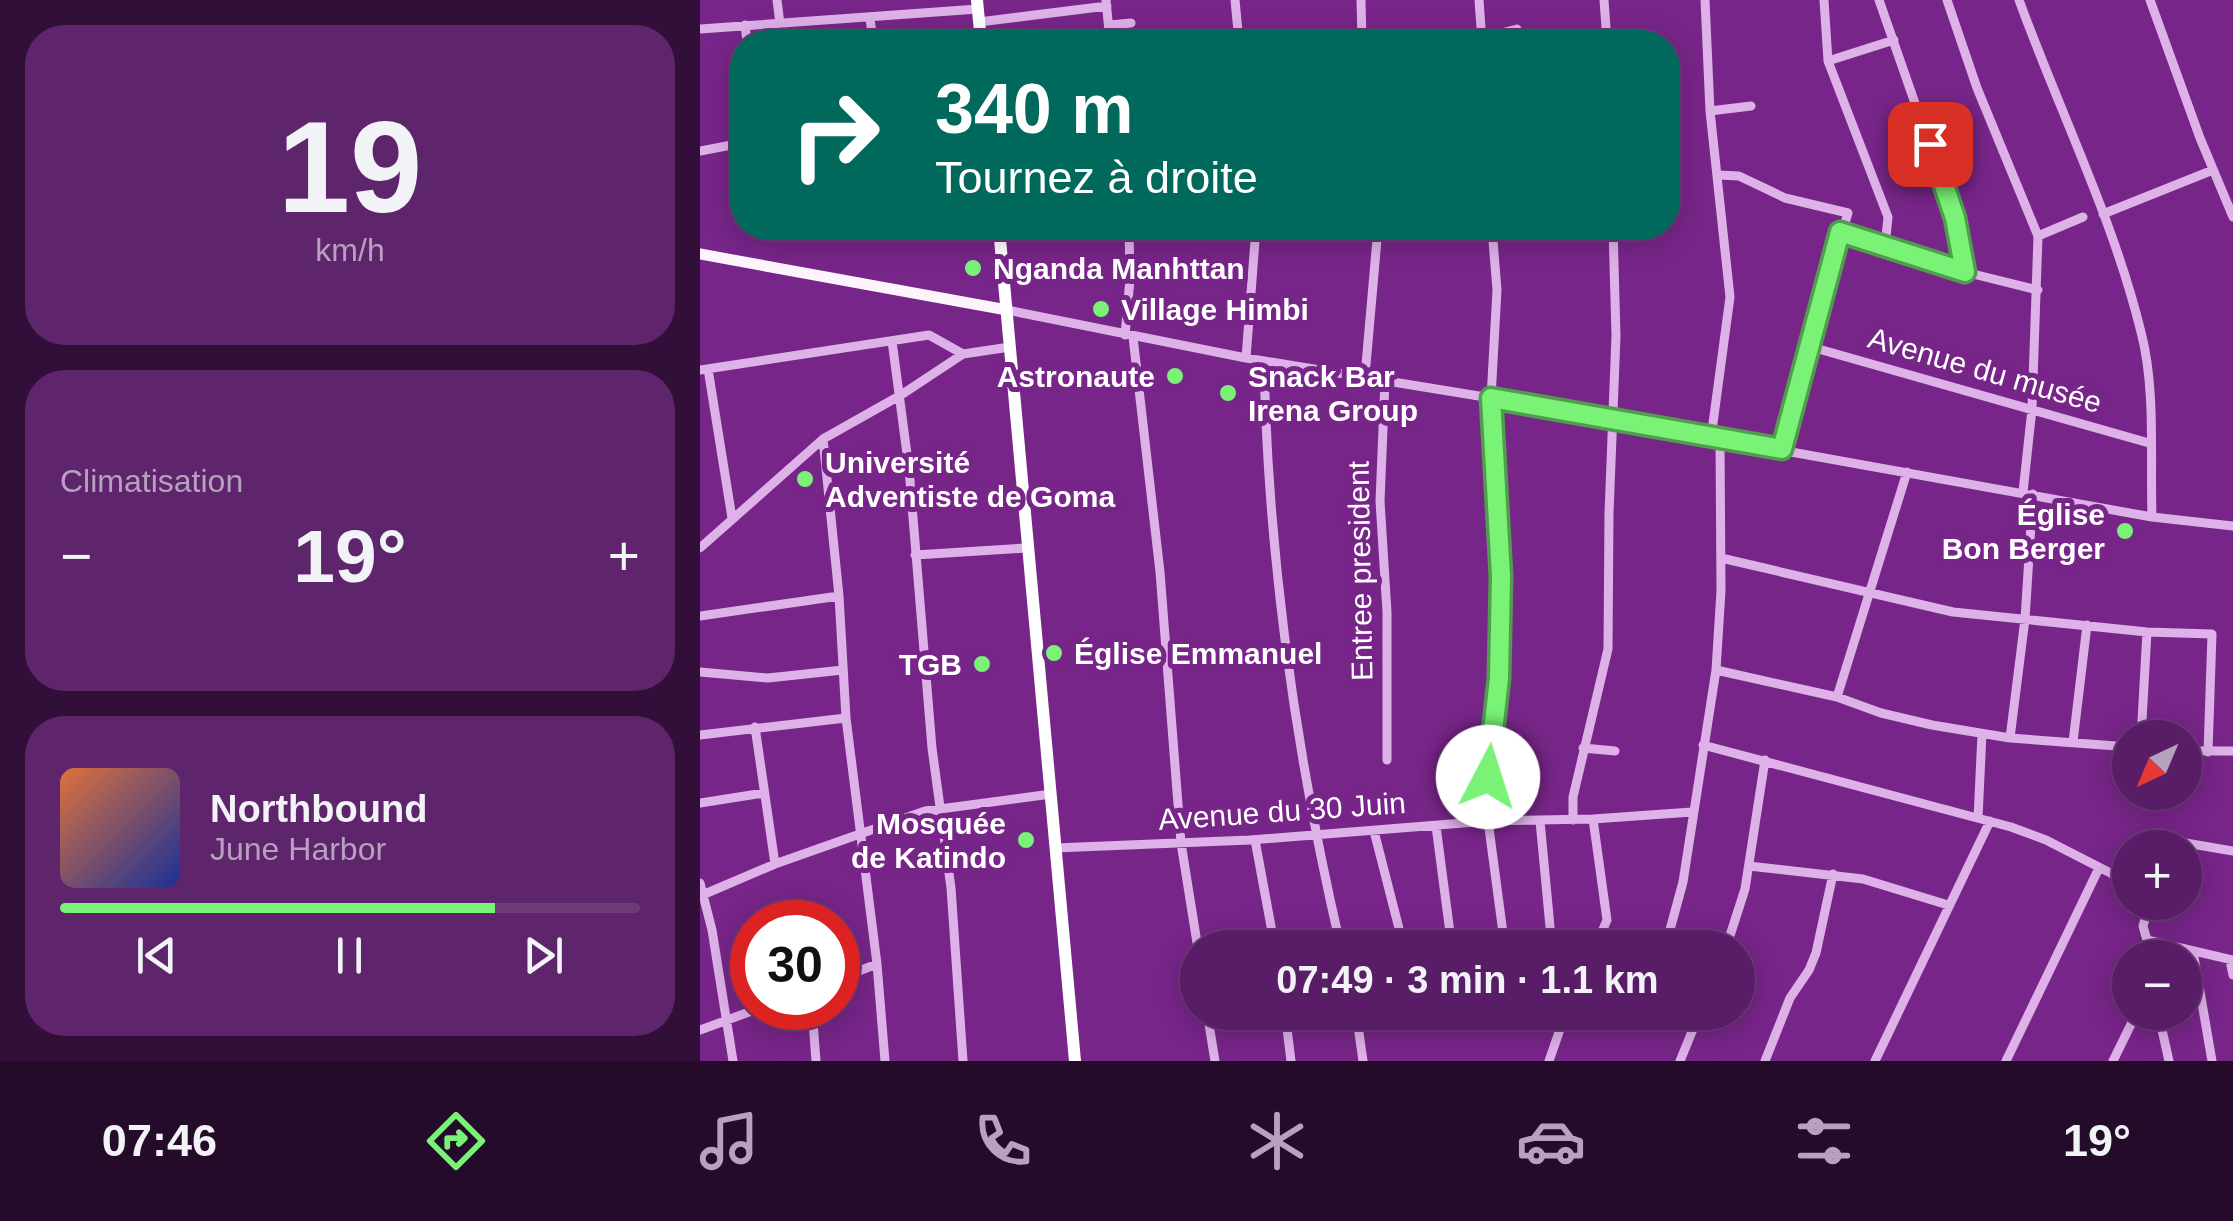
<!DOCTYPE html>
<html lang="fr">
<head>
<meta charset="utf-8">
<style>
  body { margin:0; font-family:Helvetica,sans-serif; background:#5f256c; color:#f1f3f6; height:100vh; display:flex; flex-direction:column; font-size:38px; white-space:nowrap }
  * { box-sizing:border-box; margin:0 }
  p { font-size:32px; color:#b7a1bf }
  .icon { flex:none; width:55px; height:55px; fill:none; stroke:currentColor; stroke-width:2; stroke-linecap:round; stroke-linejoin:round }
  .map { position:relative; flex:1; overflow:hidden }
  .panel { display:flex; flex-direction:column; gap:25px; padding:25px; background:#310f38; width:700px }
  .panel>* { flex:none }
  .top-card { position:absolute; left:30px; top:30px; width:950px; height:210px; border-radius:40px; box-shadow:0 5px 25px #0003,0 0 0 2px #6e3a7a; background:#00695c; color:#fff; overflow:hidden }
  .needle { width:65px; rotate:224deg }
  .buttons { position:absolute; left:1412px; top:720px; display:grid; gap:20px }
  .buttons a { display:grid; place-items:center; width:90px; height:90px; border-radius:50%; background:#591c66; box-shadow:0 5px 25px #0003,0 0 0 2px #6e3a7a; font-size:50px }
  .speed { position:absolute; left:30px; top:900px; display:flex; gap:20px; font-size:50px; font-weight:700; text-align:center }
  .speed>* { display:grid; place-content:center; width:130px; height:130px; border-radius:50%; background:#591c66; box-shadow:0 5px 25px #0003,0 0 0 2px #6e3a7a; line-height:1 }
  .speed .limit { border:15px solid #d22; background:#fff; color:#111 }
  .pin { position:absolute; display:grid; place-items:center; width:85px; height:85px; color:#fff; margin:-42px; border-radius:20px; box-shadow:0 5px 15px #0006 }
  .me { position:absolute; width:110px; margin:-55px; rotate:5deg; stroke-linejoin:round; filter:drop-shadow(0 0 8px #0008) }
  .turn { display:flex; align-items:center; gap:35px; height:210px; padding:0 40px; font-size:45px }
  .turn .icon { width:130px; height:130px; stroke-width:2.5 }
  .turn b { display:block; font-size:70px; line-height:85px }
  .big { font-size:75px; font-weight:600; line-height:1.1 }
  .panel .widget { flex:1; display:flex; flex-direction:column; justify-content:center; gap:15px; min-width:0; padding:0 35px; border-radius:40px; background:#5f256c }
  .panel .dial { align-items:center; gap:0 }
  .dial b { font-size:130px; line-height:1 }
  .song { display:flex; align-items:center; gap:30px }
  .cover { width:120px; height:120px; border-radius:15px; background:linear-gradient(135deg,hsl(20 70% 55%),hsl(230 70% 35%)) }
  .played { height:10px; border-radius:5px; background:linear-gradient(90deg,#79f276 75%,#6e3a7a 75%) }
  .keys { display:flex; justify-content:space-around; direction:ltr }
  .heat { display:flex; justify-content:space-between; align-items:center; font-size:55px; direction:ltr }
  .trip { position:absolute; left:480px; top:930px; width:575px; height:100px; border-radius:50px; background:#591c66; box-shadow:0 5px 25px #0003,0 0 0 2px #6e3a7a; font-weight:600; line-height:100px; text-align:center }
  .tab-bar { display:flex; height:160px; justify-content:space-around; align-items:center; background:#240b29; color:#b7a1bf }
  .tab-bar .icon { width:70px; height:70px }
  .tab-bar .on { color:#79f276 }
  .tab-bar b { font-size:45px; color:#f1f3f6 }
  main { display:flex; flex:1; min-height:0 }
  .map>svg:first-child { display:block }
  .lines { fill:none; stroke-linecap:round; stroke-linejoin:round }
  .minor { stroke:#deb1e9; stroke-width:9 }
  .major { stroke:#fdf4fe; stroke-width:11 }
  .highway { stroke:#fff; stroke-width:12 }
  .route-casing { stroke:#4f9d4d; stroke-width:25 }
  .route { stroke:#79f276; stroke-width:18 }
  .poi-dot { fill:#79f276; stroke:#772588; stroke-width:4 }
  .labels { text-anchor:middle; dominant-baseline:central; stroke-width:10; stroke-linejoin:round; paint-order:stroke }
  .poi-label { font-size:30px; font-weight:bold; fill:#fff; stroke:#772588; text-anchor:start }
  .street-label { font-size:30px; fill:#fff; stroke:#772588 }
</style>
</head>
<body>
<main>
<section class="panel">
<div class="widget dial"><b>19</b><p>km/h</p></div>
<div class="widget"><p>Climatisation</p>
<div class="heat"><a>−</a><b class="big">19°</b><a>+</a></div>
</div>
<div class="widget">
<div class="song"><i class="cover"></i><div><b>Northbound</b><p>June Harbor</p></div></div>
<div class="played"></div>
<div class="keys"><svg class="icon" aria-label="previous" viewBox="0 0 24 24"><path d="M18 5L8 12l10 7zM5 5v14"/></svg><svg class="icon" aria-label="pause" viewBox="0 0 24 24"><path d="M8 5v14M16 5v14"/></svg><svg class="icon" aria-label="next" viewBox="0 0 24 24"><path d="M6 5l10 7-10 7zM19 5v14"/></svg></div>
</div>
</section>
<div class="map">
<svg width="1533" height="1061" viewBox="0 0 1533 1061">
  <rect width="100%" height="100%" fill="#772588"/>
  <g class="lines">
    <path class="minor" d="M77,0L80,24
      M406,0L410,42
      M535,0L539,42
      M661,0L662,42
      M779,0L782,42
      M904,0L907,42
      M1005,0L1010,111L1030,297L1011,438
      M1124,0L1128,61L1188,217L1185,247
      M1179,0L1255,218L1265,272
      M1247,0L1277,88L1338,236L1332,409L1323,492
      M1319,0C1359,110 1413,218 1441,332C1456,389 1450,458 1452,517
      M1450,0L1500,138L1533,217
      M170,18L173,42
      M279,22L407,6
      M45,25L47,42
      M409,25L431,23
      M0,29L278,9
      M781,38L817,29
      M410,42L438,40
      M1128,61L1194,40
      M1010,111L1051,106
      M0,151L42,143
      M1018,175L1039,176L1085,198L1148,213L1108,346L1082,449
      M1403,214L1513,170
      M792,228L797,290L791,398L801,576L799,677L789,755L787,813L805,948
      M1141,233L1265,272L1338,290
      M1338,236L1383,217
      M307,310L546,358L791,398L1452,517L1533,526
      M425,335L430,279L429,228
      M433,337L460,572L481,843L498,949
      M192,341L209,469L232,748L251,888L263,1061
      M1108,346L1449,443
      M546,358L556,228
      M564,361C568,559 596,755 641,948
      M8,369L32,518
      M0,370L229,335L263,354
      M665,376L678,228
      M685,381L680,501L687,612V760
      M123,439L139,596L146,718L177,964L185,1061
      M0,548L123,439L201,395L263,354L310,347
      M215,555L326,548
      M1021,558L1253,612L1447,632L1512,634L1508,752
      M0,616L139,596
      M1016,670L1137,697L1181,713L1232,725L1310,738L1430,747
      M0,672L68,678L143,670
      M1137,697L1207,472
      M55,727L75,864
      M0,735L146,718
      M1310,738L1325,619L1333,494
      M1441,738L1447,632
      M1373,742L1387,625
      M1003,745L1311,827L1346,840L1430,883
      M883,748L915,751
      M1485,751H1533
      M0,803L64,793
      M1278,818L1282,734
      M893,819L907,920L895,948
      M873,820V797L908,649L909,513L916,336L913,228
      M840,821L852,948
      M736,826L752,948
      M674,831L704,948
      M555,840L575,948
      M355,848L550,840L788,821L893,819L992,812
      M1467,848L1474,841L1533,851
      M1049,866L1163,879L1248,905
      M0,883L12,930L33,1061
      M0,896L75,864L225,811L351,794
      M1450,902L1443,926L1452,958
      M1447,940L1533,960
      M965,948L983,882L1016,670L1021,591L1020,440
      M1026,948L1045,889L1065,760
      M1493,951L1512,1061
      M1530,960L1533,975
      M138,979L177,964
      M112,1008L116,1061
      M507,1012L515,1061
      M585,1012L591,1061
      M656,1012L663,1061
      M743,1012L789,1016L829,1012
      M1458,1012L1469,1061
      M0,1030L60,1008
      M849,1061L866,1012
      M980,1061L1000,1012
      M1065,1061L1090,998L1109,970L1116,953L1133,874
      M1175,1061L1290,821
      M1306,1061L1399,868
      M1413,1061L1437,1012"/>
    <path class="major" d="M0,254L307,310"/>
    <path class="highway" d="M277,0L281,42
      M299,228L375,1061"/>
  </g>
  <g class="lines">
    <g class="route-casing">
      <path id="route" d="M788,777L799,678L801,576L791,398L1082,449L1140,232L1265,272L1255,218L1230,144"/>
    </g>
    <use href="#route" class="route"/>
  </g>
  <g class="poi-dot">
    <circle cx="273" cy="268" r="10"/>
    <circle cx="401" cy="309" r="10"/>
    <circle cx="475" cy="376" r="10"/>
    <circle cx="528" cy="393" r="10"/>
    <circle cx="105" cy="479" r="10"/>
    <circle cx="1425" cy="531" r="10"/>
    <circle cx="354" cy="653" r="10"/>
    <circle cx="282" cy="664" r="10"/>
    <circle cx="326" cy="840" r="10"/>
  </g>
  <g class="labels">
    <g class="poi-label">
      <text x="293" y="268">Nganda Manhttan</text>
      <text x="421" y="309">Village Himbi</text>
      <text x="455" y="376" text-anchor="end">Astronaute</text>
      <text x="548" y="376">Snack Bar<tspan x="548" dy="34">Irena Group</tspan></text>
      <text x="125" y="462">Université<tspan x="125" dy="34">Adventiste de Goma</tspan></text>
      <text x="1405" y="514" text-anchor="end">Église<tspan x="1405" dy="34">Bon Berger</tspan></text>
      <text x="374" y="653">Église Emmanuel</text>
      <text x="262" y="664" text-anchor="end">TGB</text>
      <text x="306" y="823" text-anchor="end">Mosquée<tspan x="306" dy="34">de Katindo</tspan></text>
    </g>
    <g class="street-label">
      <text transform="translate(1285 370) rotate(16)">Avenue du musée</text>
      <text transform="translate(660 571) rotate(-91)">Entree president</text>
      <text transform="translate(582 811) rotate(-4)">Avenue du 30 Juin</text>
    </g>
  </g>
</svg>
<div class="buttons">
<a><svg class="needle" viewBox="-14 -14 28 28"><path d="M0-13l5 13h-10z" fill="#e53935"/><path d="M0 13l5-13h-10z" fill="#b7a1bf"/></svg></a>
<a>+</a>
<a>−</a>
</div>
<div class="speed"><div class="limit">30</div></div>
<div class="pin" style="left:1230px;top:144px;background:#d93025"><svg class="icon" aria-label="arrive" viewBox="0 0 24 24"><path d="M6 21V4h12l-3 4 3 4H6"/></svg></div>
<svg class="me" style="left:788px;top:777px" viewBox="-20 -20 40 40"><circle r="19" fill="#fff"/><path d="M0-13L10 11 0 6-10 11z" fill="#79f276"/></svg>
<div class="trip">07:49 · 3 min · 1.1 km</div>
<div class="top-card">
<div class="turn"><svg class="icon" aria-label="right" viewBox="0 0 24 24"><path d="M7 20v-9h11M14 6l5 5-5 5"/></svg><div><b>340 m</b>Tournez à droite</div></div>
</div>
</div>
</main>
<nav class="tab-bar">
<b>07:46</b>
<svg class="icon on" aria-label="directions" viewBox="0 0 24 24"><path d="M12 3l9 9-9 9-9-9zM9 14v-3h6M13 9l2 2-2 2"/></svg>
<svg class="icon" aria-label="music" viewBox="0 0 24 24"><path d="M9 18V5l10-2v13"/><circle cx="6" cy="18" r="3"/><circle cx="16" cy="16" r="3"/></svg>
<svg class="icon" aria-label="phone" viewBox="0 0 24 24"><path d="M5 4h4l2 5-3 2q2 4 5 5l2-3 5 2v4C11 20 4 13 5 4z"/></svg>
<svg class="icon" aria-label="climate" viewBox="0 0 24 24"><path d="M12 3v18M4 7l16 10M4 17L20 7"/></svg>
<svg class="icon" aria-label="car" viewBox="0 0 24 24"><path d="M5 17H2v-5l4-1 3-4h7l3 4 3 1v5h-3M9 17h6M6 11h13"/><circle cx="7" cy="17" r="2"/><circle cx="17" cy="17" r="2"/></svg>
<svg class="icon" aria-label="filters" viewBox="0 0 24 24"><path d="M4 7h16M4 17h16"/><circle cx="9" cy="7" r="2"/><circle cx="15" cy="17" r="2"/></svg>
<b>19°</b>
</nav>
</body>
</html>
